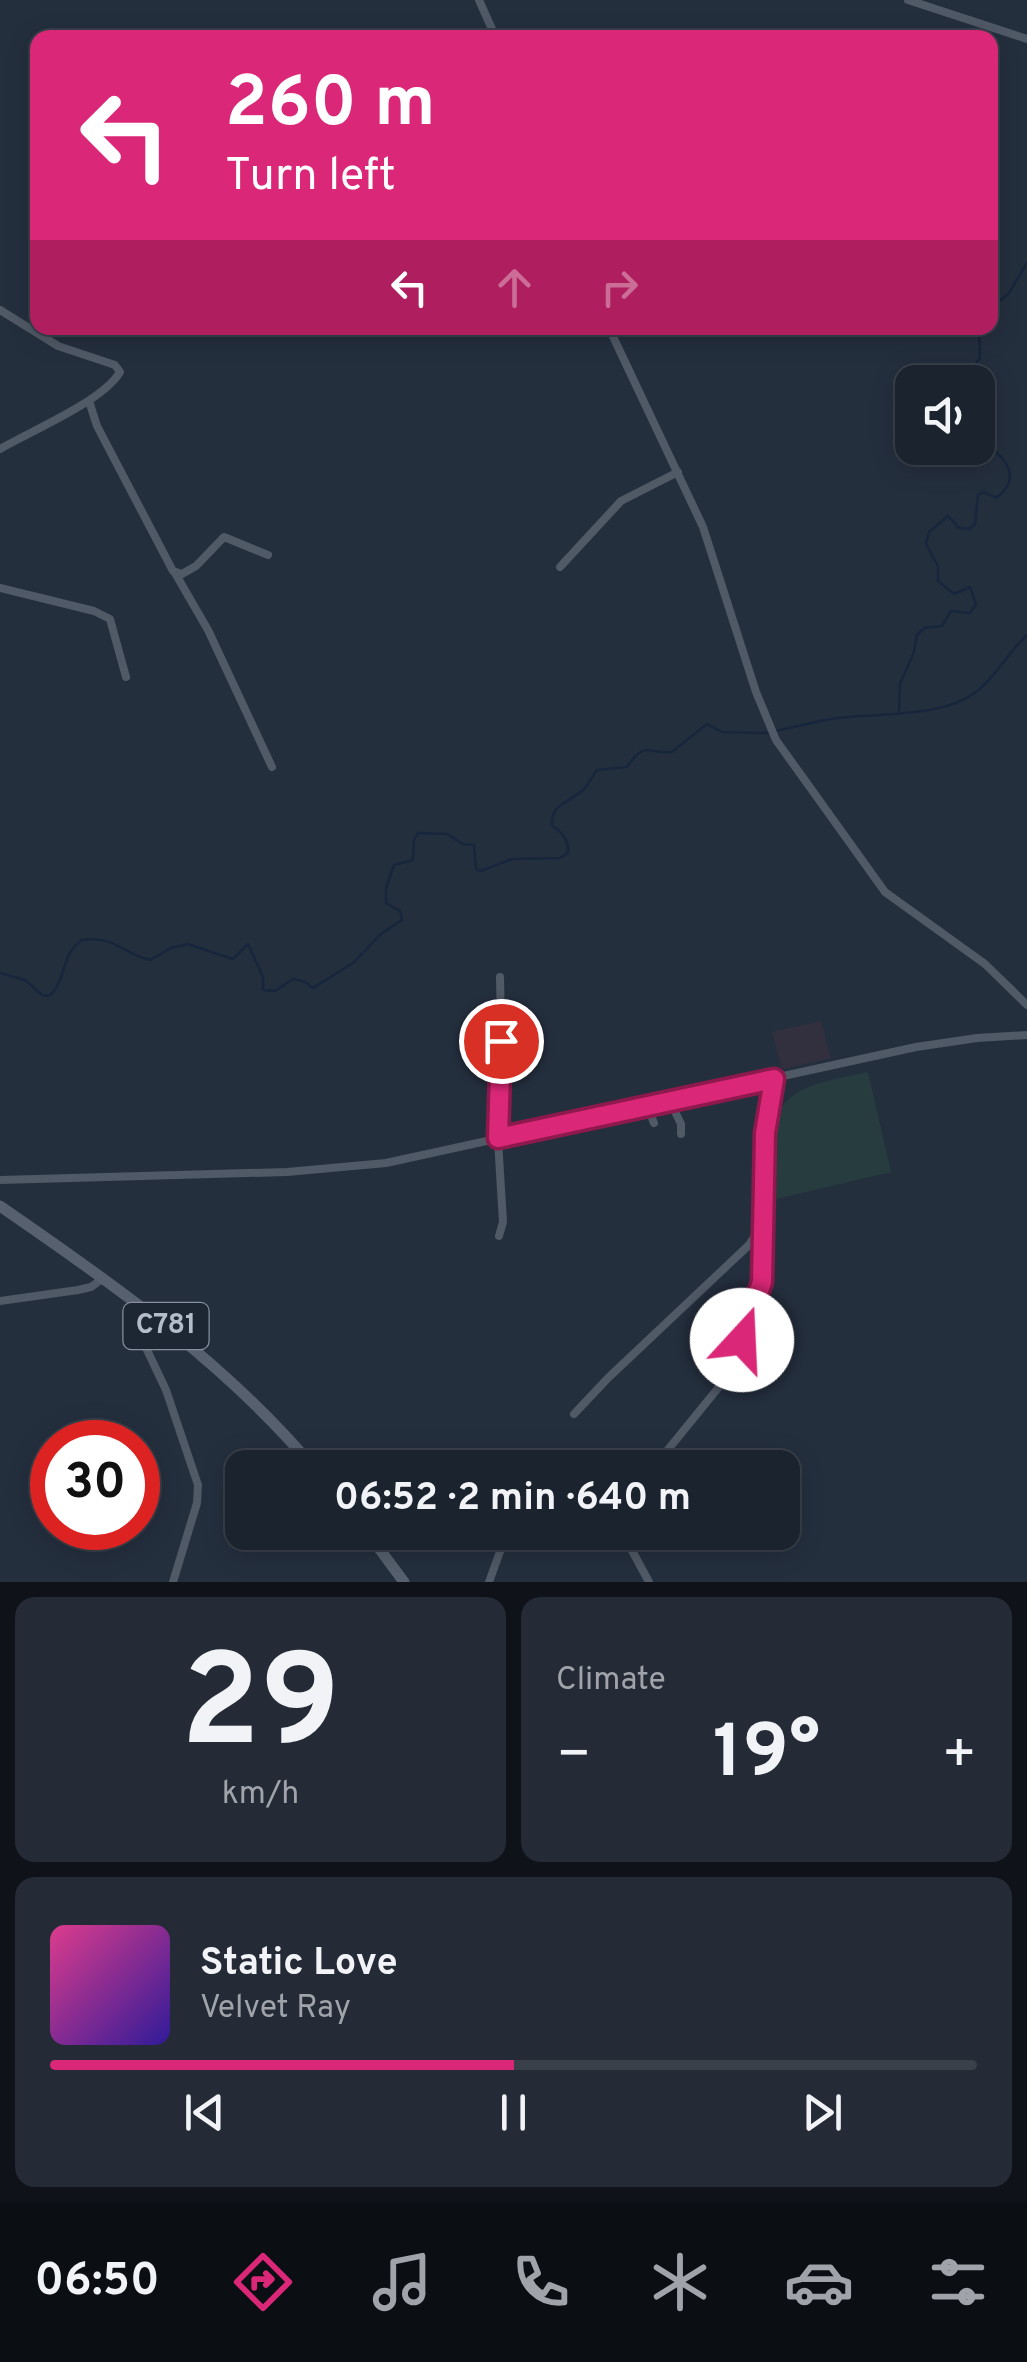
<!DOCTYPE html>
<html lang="en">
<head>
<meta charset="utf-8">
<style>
  body { margin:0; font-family:Overpass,sans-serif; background:#242b36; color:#f1f3f6; height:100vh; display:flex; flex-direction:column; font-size:38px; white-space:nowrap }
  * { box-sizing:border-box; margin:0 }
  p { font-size:32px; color:#a0a4aa }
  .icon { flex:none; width:55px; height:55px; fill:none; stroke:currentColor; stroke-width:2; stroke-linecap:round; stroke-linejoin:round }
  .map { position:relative; height:1582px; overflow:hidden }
  .side { display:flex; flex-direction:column; gap:15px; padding:15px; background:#0f1319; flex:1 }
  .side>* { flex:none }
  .hud { position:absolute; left:30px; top:30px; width:968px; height:305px; border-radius:20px; box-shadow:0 5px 25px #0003,0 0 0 2px #39404a; background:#db2777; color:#fff; overflow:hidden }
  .controls { position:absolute; left:895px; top:365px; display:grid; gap:20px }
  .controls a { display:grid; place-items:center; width:100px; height:100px; border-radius:20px; background:#1b232e; box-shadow:0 5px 25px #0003,0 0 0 2px #39404a; font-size:50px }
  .speed { position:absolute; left:30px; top:1420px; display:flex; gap:20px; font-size:50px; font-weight:700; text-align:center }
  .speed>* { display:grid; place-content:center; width:130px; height:130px; border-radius:50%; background:#1b232e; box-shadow:0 5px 25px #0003,0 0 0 2px #39404a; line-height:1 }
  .speed .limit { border:15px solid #d22; background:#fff; color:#111 }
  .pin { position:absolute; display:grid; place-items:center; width:85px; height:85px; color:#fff; margin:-42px; border:5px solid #fff; border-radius:50%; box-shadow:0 2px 10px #0007 }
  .me { position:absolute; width:110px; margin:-55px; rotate:20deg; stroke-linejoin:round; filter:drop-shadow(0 0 8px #0008) }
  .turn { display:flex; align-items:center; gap:35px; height:210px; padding:0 30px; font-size:45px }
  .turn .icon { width:130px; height:130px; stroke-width:2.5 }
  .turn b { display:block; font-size:70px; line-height:85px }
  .lanes { display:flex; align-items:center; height:95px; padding:0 30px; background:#0003; justify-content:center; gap:50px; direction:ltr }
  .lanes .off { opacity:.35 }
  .big { font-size:75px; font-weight:700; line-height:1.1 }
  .side .card { flex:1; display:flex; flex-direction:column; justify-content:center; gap:15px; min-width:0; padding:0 35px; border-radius:20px; background:#242b36 }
  .side .dial { align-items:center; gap:0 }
  .dial b { font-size:130px; line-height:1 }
  .song { display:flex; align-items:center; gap:30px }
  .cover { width:120px; height:120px; border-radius:15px; background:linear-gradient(135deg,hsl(330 70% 55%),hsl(250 70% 35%)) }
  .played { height:10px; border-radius:5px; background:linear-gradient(90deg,#db2777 50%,#39404a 50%) }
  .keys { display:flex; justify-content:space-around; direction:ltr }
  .heat { display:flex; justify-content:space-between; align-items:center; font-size:55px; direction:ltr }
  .side .tiles { flex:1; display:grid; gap:15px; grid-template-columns:1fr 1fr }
  .card:last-child { grid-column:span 2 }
  .trip { position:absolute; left:225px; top:1450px; width:575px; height:100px; border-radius:20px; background:#1b232e; box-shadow:0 5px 25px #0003,0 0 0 2px #39404a; font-weight:700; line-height:100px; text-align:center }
  .tab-bar { display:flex; height:160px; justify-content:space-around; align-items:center; background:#0b0e12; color:#a0a4aa }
  .tab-bar .icon { width:70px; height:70px }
  .tab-bar .selected { color:#db2777 }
  .tab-bar b { font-size:45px; color:#f1f3f6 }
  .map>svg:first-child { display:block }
  .medical { fill:#32303f }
  .green { fill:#263c3f }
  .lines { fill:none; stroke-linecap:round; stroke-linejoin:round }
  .stream { stroke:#17263c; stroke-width:2.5 }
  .minor { stroke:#505966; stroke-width:8 }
  .primary { stroke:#56606e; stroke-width:11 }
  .route-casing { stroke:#8e194d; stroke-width:25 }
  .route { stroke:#db2777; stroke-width:18 }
  .labels { text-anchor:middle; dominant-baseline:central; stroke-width:10; stroke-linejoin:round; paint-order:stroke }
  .shield { fill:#1d2633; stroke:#878f9c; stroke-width:2.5 }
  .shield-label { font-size:28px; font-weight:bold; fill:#b4bcc9 }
</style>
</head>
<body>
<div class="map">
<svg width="1027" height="1582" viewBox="0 0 1027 1582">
  <rect width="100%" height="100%" fill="#242f3e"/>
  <path class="medical" d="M821,1021L831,1058L782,1069L772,1032Z"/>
  <path class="green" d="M868,1072L891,1172L776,1199L777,1115C792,1082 836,1080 868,1072Z"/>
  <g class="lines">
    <path class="stream" d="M990,309L1009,293L1027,263
      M961,382L980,358L979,328
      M899,712L900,684L914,652L917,635L924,628L942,626L951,611L970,613L976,604L970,587L954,594L938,581V566L926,544L929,532L948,516L959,528L969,529L975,524L978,495L984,492L996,498C1027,475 1000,453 978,439
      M775,731C796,727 816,721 837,718C875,713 935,717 968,697C994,682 1006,654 1027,635
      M0,973L25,980L42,995L49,996C67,981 60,955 82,940C114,935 121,953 150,960L171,948L187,944L233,959L248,944L263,977V990L275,991L293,979L305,982L313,988L353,963L382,933L402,920L400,911L386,903V888L394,865L413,860L414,840L418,833L447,834L463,844L474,845L476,869L481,871L512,859L560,858L568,853C569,839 562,833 552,825C551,803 569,803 583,790C589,784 592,776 597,770L627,767C645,740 648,754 672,752L707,724L722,732L768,733"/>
    <path class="minor" d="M479,0L496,38
      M908,0L1027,39
      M0,310L58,346L115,365L120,372C103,401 33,430 0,449
      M609,328L703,527L756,692L776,740L885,892L985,964L1027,1005
      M90,404L97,426L173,571L182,574L196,566L224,537L268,555
      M560,567L621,501L678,472
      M175,573L208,630L272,767
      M0,588L94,611L110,619L126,677
      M670,1101L681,1124V1134
      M647,1106L654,1123
      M0,1180L287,1172L386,1163L916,1047L977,1038L1027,1035
      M499,1236L503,1222L497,1124L502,1073L500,977
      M0,1301L78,1290L91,1287L102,1279
      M146,1312L139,1321V1333L166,1390L198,1485L197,1503L173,1582
      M574,1414L608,1378L749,1245L765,1221
      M456,1464L459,1468
      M653,1468L732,1371L760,1293L765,1247V1133L774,1079
      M622,1532L649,1582
      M489,1582L507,1532"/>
    <path class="primary" d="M0,1206C112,1283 226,1363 314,1468
      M367,1532L404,1582"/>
  </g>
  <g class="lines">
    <g class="route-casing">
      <path id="route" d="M501,1041L498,1138L774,1079L765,1133L762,1282L742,1340"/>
    </g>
    <use href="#route" class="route"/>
  </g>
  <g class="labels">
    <rect class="shield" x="123.5" y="1303" width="85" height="46" rx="8"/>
    <g class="shield-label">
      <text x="166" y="1326">C781</text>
    </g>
  </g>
</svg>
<div class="controls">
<a><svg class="icon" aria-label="sound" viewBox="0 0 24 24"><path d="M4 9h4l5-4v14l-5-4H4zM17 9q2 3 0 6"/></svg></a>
</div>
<div class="speed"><div class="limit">30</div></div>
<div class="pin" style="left:501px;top:1041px;background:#d93025"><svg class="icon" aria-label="arrive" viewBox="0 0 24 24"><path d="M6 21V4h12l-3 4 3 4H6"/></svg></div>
<svg class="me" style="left:742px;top:1340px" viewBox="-20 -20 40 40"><circle r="19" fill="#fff"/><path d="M0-13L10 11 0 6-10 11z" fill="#db2777"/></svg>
<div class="trip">06:52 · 2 min · 640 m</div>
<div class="hud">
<div class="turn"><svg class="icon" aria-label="left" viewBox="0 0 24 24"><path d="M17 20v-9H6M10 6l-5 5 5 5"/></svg><div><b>260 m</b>Turn left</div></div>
<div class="lanes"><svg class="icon" aria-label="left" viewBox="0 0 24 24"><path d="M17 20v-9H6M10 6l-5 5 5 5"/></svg><svg class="icon off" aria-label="ahead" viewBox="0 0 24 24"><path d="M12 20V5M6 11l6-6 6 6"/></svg><svg class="icon off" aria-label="right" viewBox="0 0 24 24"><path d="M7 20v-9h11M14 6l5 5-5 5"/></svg></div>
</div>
</div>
<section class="side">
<div class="tiles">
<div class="card dial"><b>29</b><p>km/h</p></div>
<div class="card"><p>Climate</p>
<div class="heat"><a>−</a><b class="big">19°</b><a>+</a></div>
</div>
<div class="card">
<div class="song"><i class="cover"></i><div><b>Static Love</b><p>Velvet Ray</p></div></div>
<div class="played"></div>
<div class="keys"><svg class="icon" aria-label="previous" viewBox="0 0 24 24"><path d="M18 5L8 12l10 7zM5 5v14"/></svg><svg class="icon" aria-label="pause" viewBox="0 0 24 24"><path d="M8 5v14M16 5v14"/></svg><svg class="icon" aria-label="next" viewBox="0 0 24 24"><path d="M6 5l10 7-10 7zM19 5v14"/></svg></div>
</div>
</div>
</section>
<nav class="tab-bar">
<b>06:50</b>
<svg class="icon selected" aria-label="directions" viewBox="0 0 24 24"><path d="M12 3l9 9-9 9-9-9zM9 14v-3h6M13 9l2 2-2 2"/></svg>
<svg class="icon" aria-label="music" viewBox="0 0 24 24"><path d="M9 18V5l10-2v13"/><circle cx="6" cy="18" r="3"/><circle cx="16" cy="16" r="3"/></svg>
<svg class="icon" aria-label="phone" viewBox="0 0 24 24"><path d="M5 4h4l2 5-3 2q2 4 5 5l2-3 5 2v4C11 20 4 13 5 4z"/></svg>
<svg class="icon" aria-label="climate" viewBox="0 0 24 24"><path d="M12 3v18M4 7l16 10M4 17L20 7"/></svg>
<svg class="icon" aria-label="car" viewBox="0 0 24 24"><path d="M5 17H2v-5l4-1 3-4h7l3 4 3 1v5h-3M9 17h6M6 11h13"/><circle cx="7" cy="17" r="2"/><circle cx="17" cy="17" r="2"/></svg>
<svg class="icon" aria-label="filters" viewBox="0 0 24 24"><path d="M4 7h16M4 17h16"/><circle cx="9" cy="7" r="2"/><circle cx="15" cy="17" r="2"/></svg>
</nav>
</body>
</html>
